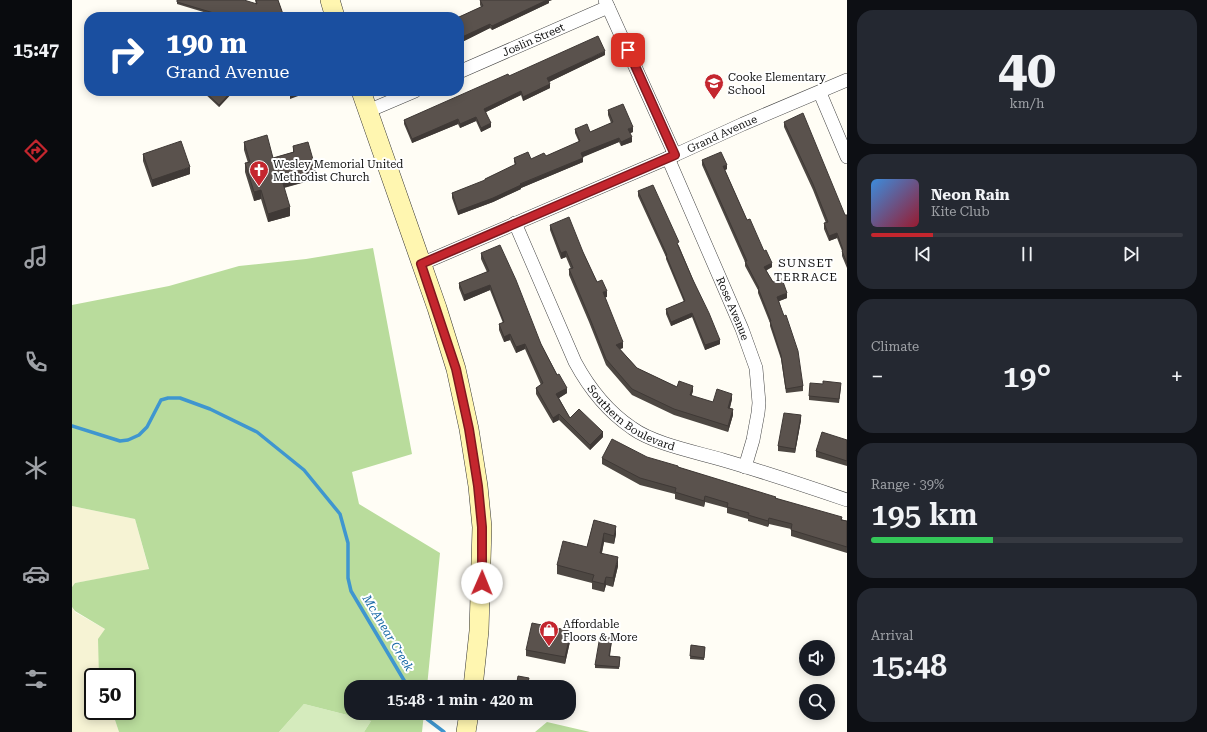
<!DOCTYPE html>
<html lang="en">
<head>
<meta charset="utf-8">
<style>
  body { margin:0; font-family:"Roboto Serif",serif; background:#242831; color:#f1f3f6; height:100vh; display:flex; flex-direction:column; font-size:15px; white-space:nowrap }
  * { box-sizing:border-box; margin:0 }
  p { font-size:13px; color:#9ea1a6 }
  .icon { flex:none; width:22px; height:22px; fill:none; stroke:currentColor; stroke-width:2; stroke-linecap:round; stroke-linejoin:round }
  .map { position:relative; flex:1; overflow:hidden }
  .sheet { display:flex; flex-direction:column; gap:10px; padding:10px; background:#0d0f14; width:360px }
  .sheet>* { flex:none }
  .guide { position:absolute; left:12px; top:12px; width:380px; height:84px; border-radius:16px; box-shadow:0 2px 10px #0003; background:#1a4fa0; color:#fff; overflow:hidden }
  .buttons { position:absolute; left:727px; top:640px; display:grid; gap:8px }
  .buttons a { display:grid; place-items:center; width:36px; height:36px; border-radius:50%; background:#171b24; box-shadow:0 2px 10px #0003; font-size:20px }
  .speed { position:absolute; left:12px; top:668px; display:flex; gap:8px; font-size:20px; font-weight:700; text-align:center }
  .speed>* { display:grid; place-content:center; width:52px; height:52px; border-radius:50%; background:#171b24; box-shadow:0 2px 10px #0003; line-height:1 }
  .speed .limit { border:2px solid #111; border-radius:6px; background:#fff; color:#111 }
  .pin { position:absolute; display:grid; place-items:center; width:34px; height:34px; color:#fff; margin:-17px; border-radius:8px; box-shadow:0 2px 6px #0006 }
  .me { position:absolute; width:44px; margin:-22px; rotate:1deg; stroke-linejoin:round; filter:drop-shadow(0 0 3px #0008) }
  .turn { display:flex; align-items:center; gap:14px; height:84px; padding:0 16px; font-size:18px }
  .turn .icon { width:52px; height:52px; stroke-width:2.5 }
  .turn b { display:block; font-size:28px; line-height:34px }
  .big { font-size:30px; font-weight:600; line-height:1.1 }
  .sheet .tile { flex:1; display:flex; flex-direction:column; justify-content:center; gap:6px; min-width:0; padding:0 14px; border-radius:16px; background:#242831 }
  .sheet .dial { align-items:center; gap:0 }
  .dial b { font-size:52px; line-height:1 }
  .song { display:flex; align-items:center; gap:12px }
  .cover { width:48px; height:48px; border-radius:6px; background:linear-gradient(135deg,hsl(210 70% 55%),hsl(350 70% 35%)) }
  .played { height:4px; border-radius:2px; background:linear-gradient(90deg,#c4262e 20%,#363941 20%) }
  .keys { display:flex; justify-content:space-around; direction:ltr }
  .heat { display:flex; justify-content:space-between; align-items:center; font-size:22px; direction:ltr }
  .charge { height:6px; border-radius:3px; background:linear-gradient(90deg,#34c759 39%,#363941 0) }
  .trip { position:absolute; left:272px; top:680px; width:232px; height:40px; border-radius:16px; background:#171b24; box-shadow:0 2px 10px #0003; font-weight:600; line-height:40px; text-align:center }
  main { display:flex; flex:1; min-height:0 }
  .tab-bar { display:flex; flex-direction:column; width:72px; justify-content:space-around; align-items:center; background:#090b0e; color:#9ea1a6 }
  .tab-bar .icon { width:28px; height:28px }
  .tab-bar .selected { color:#c4262e }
  .tab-bar b { font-size:18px; color:#f1f3f6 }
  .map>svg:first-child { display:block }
  .farmland { fill:#f6f3d4 }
  .green { fill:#d5ebbd }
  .forest { fill:#b9dc9c }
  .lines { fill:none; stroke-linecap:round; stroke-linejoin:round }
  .stream { stroke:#3f96cf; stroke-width:3.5 }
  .minor-casing { stroke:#444; stroke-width:14 }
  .secondary-casing { stroke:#333; stroke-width:20 }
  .minor { stroke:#fff; stroke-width:13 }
  .secondary { stroke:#fff6b0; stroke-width:19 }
  .wall { fill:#4d4742 }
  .shaded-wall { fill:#3f3936 }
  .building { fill:#5a524d; stroke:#3f3936 }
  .route-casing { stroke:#7f191e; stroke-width:10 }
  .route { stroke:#c4262e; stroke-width:7 }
  .labels { text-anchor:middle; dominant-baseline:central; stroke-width:4; stroke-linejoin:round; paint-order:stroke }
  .street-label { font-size:11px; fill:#111; stroke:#fff }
  .poi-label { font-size:11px; fill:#111; stroke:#fff; text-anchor:start }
  .neighbourhood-label { font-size:12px; letter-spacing:1px; fill:#111; stroke:#fff }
  .water-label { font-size:12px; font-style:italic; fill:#1768a6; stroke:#fff }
</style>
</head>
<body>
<main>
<nav class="tab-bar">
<b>15:47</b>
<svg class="icon selected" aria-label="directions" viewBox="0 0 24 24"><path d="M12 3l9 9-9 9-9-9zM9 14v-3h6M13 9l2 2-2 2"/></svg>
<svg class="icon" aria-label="music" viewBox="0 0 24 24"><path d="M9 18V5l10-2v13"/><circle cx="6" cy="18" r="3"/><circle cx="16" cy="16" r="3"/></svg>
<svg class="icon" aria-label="phone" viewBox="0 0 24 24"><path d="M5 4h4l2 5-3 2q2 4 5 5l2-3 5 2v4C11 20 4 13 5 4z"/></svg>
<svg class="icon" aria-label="climate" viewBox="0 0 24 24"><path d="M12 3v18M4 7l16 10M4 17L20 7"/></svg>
<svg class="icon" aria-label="car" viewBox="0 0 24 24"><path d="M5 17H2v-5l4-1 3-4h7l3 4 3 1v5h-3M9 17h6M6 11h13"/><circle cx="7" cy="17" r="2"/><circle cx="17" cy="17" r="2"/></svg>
<svg class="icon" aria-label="filters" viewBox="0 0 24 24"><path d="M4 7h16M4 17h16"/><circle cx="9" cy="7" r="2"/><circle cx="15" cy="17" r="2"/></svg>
</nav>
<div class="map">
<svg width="775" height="732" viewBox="0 0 775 732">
  <rect width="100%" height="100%" fill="#fffdf5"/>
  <path class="farmland" d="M0,506L63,519L77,570L3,583L0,587Z
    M0,607L3,612L33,629L27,639V677H21V711H40L47,732H0Z"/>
  <path class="green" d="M232,704L299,721L292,732H207Z"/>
  <path class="forest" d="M301,248L340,454L280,472L287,504L368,553L355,687H279V713H352L350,732H292L299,721L232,704L207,732H47L40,711H55V677H27L26,639L33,629L3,611L0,607V587L3,583L77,569L63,519L0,506V305L97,286L167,266L234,259Z
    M475,722L518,732H463Z"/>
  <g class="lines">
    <path class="stream" d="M0,426L48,441L56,440L67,435L75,427L89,400L96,398H108L138,409L185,432L232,470L268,514L276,543V578L279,591L336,687
      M352,713L355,719L372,732"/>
    <g class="minor-casing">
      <g id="minor">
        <path d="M533,0L603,155"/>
        <path id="s1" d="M387,72L536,7"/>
        <path d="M748,93L775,157"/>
        <path d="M296,111L343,91"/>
        <path id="s2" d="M596,158L670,329L684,368L687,403L686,413L681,440L673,467"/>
        <path id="s3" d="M443,223L503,362C517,388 535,411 560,428C582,444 624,452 651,460C692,472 734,486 775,500"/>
        <path id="s4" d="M349,264L603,155L671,124L775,80"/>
      </g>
    </g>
    <g class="secondary-casing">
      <path id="secondary" d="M258,0L263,17
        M289,91L365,308L384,369L397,429L406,486L410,527L407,631L401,687
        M394,732L397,713"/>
    </g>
    <use href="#minor" class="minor"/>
    <use href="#secondary" class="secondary"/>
  </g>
  <path class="wall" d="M183,0H206L212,17H148L105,4V2L184,4Z
    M408,0H480L477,1V3L420,30L418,28L388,43L387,40V17L409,7L408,5Z
    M533,55L477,82L478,88L451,101L449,95L414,112L419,127L409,132L404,121L388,128L386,124L340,143L332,124V120L437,76Z
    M131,91H162L147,107L131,92Z
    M536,110L561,132L558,133L560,142L549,146L547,142L510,157L511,162L449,188V189L421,202L386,215L380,198V193L413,181V179L443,165L442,162V158L459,159L474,156L507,142L503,133V129L518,132L539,123L536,115Z
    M712,122L773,215H775V268L770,256V251L765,238L757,241L752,229V223H754L741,190L712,127Z
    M172,142L201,158L221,152V146L244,179L212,188L218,216L196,222L189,199L182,201L173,172V163H176L172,150Z
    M71,154L118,174L80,187L71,161Z
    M630,160L655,169L653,170L675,220L700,267L694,270L701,282L715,298L707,301L731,386V391L714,393L709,359L698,326V323L686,293V290L673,266V262L630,165Z
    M566,191L607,246L648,344L633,350L620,317L599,326L594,314V309L612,302L594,259V257L566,196Z
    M478,225L511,252L525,282L535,297H533L551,348L548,349L565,368L605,387L621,391L619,396L641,402L660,399L658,408L661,415L656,432L602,415L560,395L534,365L517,322L497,275V269H499L494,257L489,259L478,230Z
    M409,253L469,344L495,393L487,398L498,418L531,437L518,450L487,420L481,423L464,394V388L469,385L453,349L444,353L438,340L432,342L427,330V324L431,323L418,290L392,301L387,288V283L415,272L409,259Z
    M769,387L767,403L737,400V396Z
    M729,420L723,453L706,451V446Z
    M775,440V466L744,457V451Z
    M530,458L606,467L775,521V553L719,536V529L697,524L696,527L676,521V519L655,513V508L633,502L632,507L603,499V494L568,485L530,464Z
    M522,520L544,534L542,544L532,542L530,553L546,566L541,587L534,585L532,592L520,589V583L485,574V565L515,547Z
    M499,637L493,664L454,656V650Z
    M540,640L538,656L548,657L547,669L523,668V665Z
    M619,645L633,647L632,660L618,659Z"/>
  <path class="shaded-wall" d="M475,0H480L477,1V3L420,30V26Z
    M418,24V28L388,43V38Z
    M533,51V55L475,83V78Z
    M478,84V88L451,101V97Z
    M160,91H162L147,107V105Z
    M234,91H237V92L218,99V96Z
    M449,91V95L412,113V109Z
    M404,117V121L388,128V124Z
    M386,119V124L340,143V139Z
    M419,123V127L409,132V128Z
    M561,127V132L556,134V129Z
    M560,137V142L549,146V142Z
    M547,138V142L509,158V153Z
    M511,158V162L449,188V189L421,202L386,215V211Z
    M655,165V169L651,171V166Z
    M118,167V174L80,187V180Z
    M244,170V179L210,188V180Z
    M189,190V199L182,201V192Z
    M218,207V216L196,222V214Z
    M765,233V238L757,241V236Z
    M494,251V257L489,259V253Z
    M700,263V267L692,272V267Z
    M418,285V290L392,301V295Z
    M535,291V297L531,298V292Z
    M715,293V298L705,302V297Z
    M620,313V317L599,326V322Z
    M438,334V340L432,342V337Z
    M648,340V344L633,350V345Z
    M551,342V348L544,350V345Z
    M453,344V349L444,353V347Z
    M621,386V391L618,401V395Z
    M495,388V393L484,400V394Z
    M660,394V399L656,414V408Z
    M661,409V415L656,432V426Z
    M487,414V420L481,423V418Z
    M729,415V420L723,453V449Z
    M531,432V437L518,450V445Z
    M633,496V502L632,507V501Z
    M697,518V524L696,527V521Z
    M544,526V534L542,544V536Z
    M532,533V542L528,561V553Z
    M546,557V566L541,587V578Z
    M534,577V585L532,592V584Z
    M499,631V637L493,664V657Z"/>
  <path class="building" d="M105,0H172L185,4L184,0H206L212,17H155L105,2Z
    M408,0H475L420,26L418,24L388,38L387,36V17L411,6Z
    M526,36L533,51L475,78L478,84L451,97L449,91L412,109L419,123L409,128L404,117L388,124L386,119L340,139L332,120L436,74L437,76Z
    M132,91H160L147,105Z
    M216,91H234L218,96Z
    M551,104L561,127L556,129L560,137L549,142L547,138L509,153L511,158L448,184L449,185L421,198L386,211L380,193L413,180V179L444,164L442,158L456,152L459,159L472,153L474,156L508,141L503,129L515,124L518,132L541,122L536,110Z
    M731,113L773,215H775V263L770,251L771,250L765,233L757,236L752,223L756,222L741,184L712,122Z
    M195,135L201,158L222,152L221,146L236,142L244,170L210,180L218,207L196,214L189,190L182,192L173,163L178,162L172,142Z
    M109,141L118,167L80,180L71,154Z
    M649,152L655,165L651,166L675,220L678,219L692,251L694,250L700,263L692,267L701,282L710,279L715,293L705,297L712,316L714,315L726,351L731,386L714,389L709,355L698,321H699L686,288H687L673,261H675L630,160Z
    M581,185L607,242L605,243L621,280L637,313L648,340L633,345L620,313L599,322L594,309L613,301L594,255H595L566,191Z
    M497,217L511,252L525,282L530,280L535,291L531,292L551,342L544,345L565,368L605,387L607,381L621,386L618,395L641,402L645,389L660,394L656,408L661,409L656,426L602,409L560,389L534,359L517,316L497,269L501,268L494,251L489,253L478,225Z
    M428,245L444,280L469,344L485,375L487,374L495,388L484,394L498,418L507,409L531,432L518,445L487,414L481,418L464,388L471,383L453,344L444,347L438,334L432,337L427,324L432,322L418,285L392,295L387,283L417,271L409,253Z
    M751,381L769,383L767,399L737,396L738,383L751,384Z
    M712,413L729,415L723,449L706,446Z
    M750,432L775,440V461L744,451Z
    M540,439L575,457L606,466V467L704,497L703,498L770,517L769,520L775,521V547L719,530L720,524L697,518L696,521L676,515L677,513L655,507L656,503L633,496L632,501L603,492L604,488L568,478L530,458Z
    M522,520L544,526L542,536L532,533L528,553L546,557L541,578L534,577L532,584L520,581L522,575L485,565L491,541L515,547Z
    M460,623L499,631L493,657L454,650Z
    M528,636L540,638L537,656L548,657L547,667L523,665Z
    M619,645L633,647L632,658L618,656Z
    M446,676L457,678L455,687H444Z"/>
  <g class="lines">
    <g class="route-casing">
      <path id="route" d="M410,583V527L406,486L397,429L384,369L349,264L603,155L556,50"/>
    </g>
    <use href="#route" class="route"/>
  </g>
  <defs>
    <g id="school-pin" transform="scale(1)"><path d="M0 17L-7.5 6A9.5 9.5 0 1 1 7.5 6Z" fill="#c4262e" stroke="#fff"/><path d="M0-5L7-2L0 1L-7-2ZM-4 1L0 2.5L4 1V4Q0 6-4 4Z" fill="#fff"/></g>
    <g id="church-pin" transform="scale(1)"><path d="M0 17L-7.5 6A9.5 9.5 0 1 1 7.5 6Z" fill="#c4262e" stroke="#fff"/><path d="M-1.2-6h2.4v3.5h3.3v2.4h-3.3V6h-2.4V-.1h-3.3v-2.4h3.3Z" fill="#fff"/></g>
    <g id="shop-pin" transform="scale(1)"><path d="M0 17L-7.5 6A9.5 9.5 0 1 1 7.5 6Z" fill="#c4262e" stroke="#fff"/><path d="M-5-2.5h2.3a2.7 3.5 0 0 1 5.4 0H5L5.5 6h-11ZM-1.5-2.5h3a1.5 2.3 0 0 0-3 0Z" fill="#fff"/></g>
  </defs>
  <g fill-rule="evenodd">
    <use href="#school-pin" x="642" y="83"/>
    <use href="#church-pin" x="187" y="170"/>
    <use href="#shop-pin" x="477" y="630"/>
  </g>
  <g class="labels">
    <g class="street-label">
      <text stroke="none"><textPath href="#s1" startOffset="81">Joslin Street</textPath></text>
      <text stroke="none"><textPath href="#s4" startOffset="328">Grand Avenue</textPath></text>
      <text stroke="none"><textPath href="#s2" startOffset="164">Rose Avenue</textPath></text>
      <text stroke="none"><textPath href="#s3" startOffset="233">Southern Boulevard</textPath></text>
    </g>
    <g class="poi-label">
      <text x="656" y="77">Cooke Elementary<tspan x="656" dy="13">School</tspan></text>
      <text x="201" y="164">Wesley Memorial United<tspan x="201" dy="13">Methodist Church</tspan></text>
      <text x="491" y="624">Affordable<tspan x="491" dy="13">Floors &amp; More</tspan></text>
    </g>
    <g class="neighbourhood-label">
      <text x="734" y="263">SUNSET<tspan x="734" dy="14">TERRACE</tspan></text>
    </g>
    <g class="water-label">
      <text transform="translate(316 633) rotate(59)">McAnear Creek</text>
    </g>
  </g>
</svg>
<div class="buttons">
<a><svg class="icon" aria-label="sound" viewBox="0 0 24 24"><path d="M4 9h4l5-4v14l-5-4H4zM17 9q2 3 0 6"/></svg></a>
<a><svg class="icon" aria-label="search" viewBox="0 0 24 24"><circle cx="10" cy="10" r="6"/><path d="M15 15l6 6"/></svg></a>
</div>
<div class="speed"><div class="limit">50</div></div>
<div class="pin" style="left:556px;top:50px;background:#d93025"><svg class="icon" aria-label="arrive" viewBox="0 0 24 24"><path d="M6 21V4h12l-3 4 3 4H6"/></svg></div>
<svg class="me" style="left:410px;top:583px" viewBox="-20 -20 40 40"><circle r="19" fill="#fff"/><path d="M0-13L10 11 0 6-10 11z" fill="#c4262e"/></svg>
<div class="trip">15:48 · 1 min · 420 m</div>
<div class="guide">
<div class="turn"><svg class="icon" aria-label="right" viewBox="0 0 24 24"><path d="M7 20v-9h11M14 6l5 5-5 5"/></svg><div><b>190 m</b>Grand Avenue</div></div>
</div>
</div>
<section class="sheet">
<div class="tile dial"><b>40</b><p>km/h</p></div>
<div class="tile">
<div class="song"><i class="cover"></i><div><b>Neon Rain</b><p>Kite Club</p></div></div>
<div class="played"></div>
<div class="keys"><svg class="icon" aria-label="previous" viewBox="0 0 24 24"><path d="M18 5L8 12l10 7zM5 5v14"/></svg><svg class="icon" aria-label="pause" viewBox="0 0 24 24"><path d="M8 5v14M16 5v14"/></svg><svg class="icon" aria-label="next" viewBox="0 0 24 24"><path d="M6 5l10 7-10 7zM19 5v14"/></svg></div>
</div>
<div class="tile"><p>Climate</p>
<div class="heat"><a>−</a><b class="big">19°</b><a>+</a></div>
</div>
<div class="tile"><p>Range · 39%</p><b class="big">195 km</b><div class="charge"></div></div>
<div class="tile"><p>Arrival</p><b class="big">15:48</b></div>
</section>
</main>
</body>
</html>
